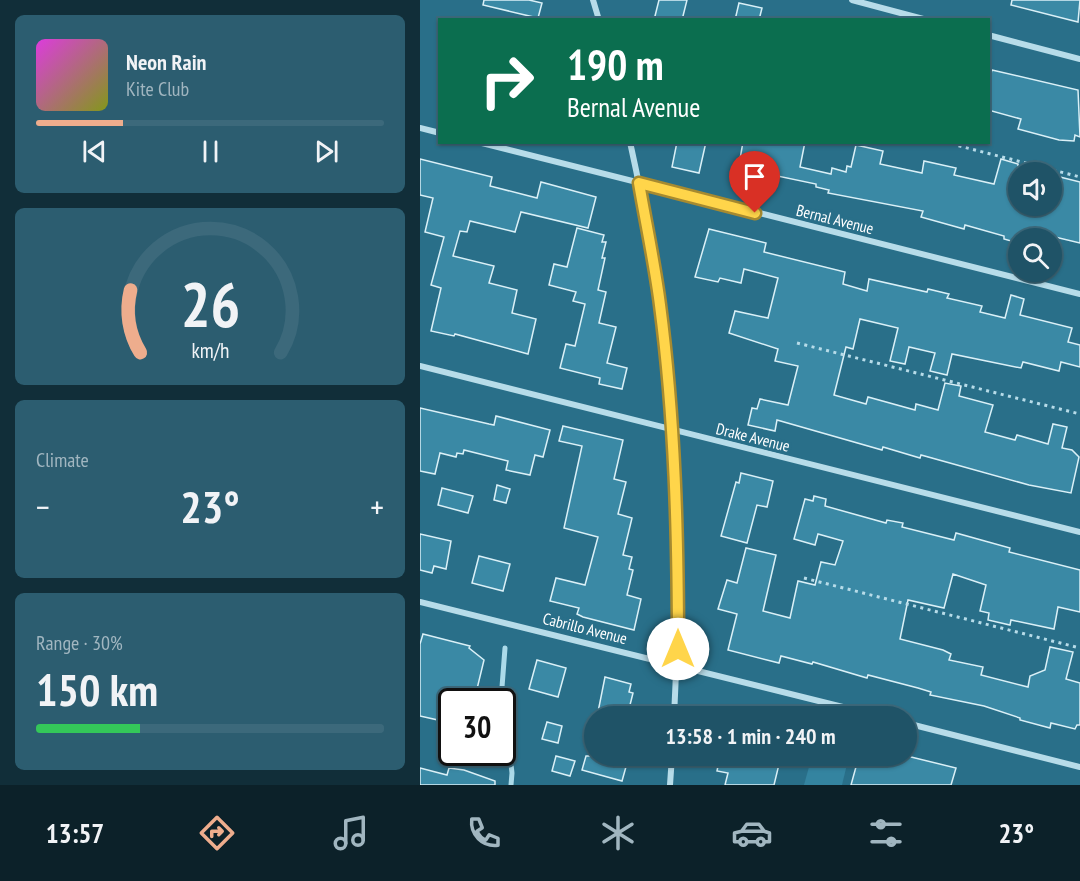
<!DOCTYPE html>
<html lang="en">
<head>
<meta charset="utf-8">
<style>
  body { margin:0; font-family:"PT Sans Narrow",sans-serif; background:#2c5d70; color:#f1f3f6; height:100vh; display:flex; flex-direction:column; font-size:22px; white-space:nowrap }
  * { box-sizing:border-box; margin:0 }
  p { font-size:20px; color:#a1b6c0 }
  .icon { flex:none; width:33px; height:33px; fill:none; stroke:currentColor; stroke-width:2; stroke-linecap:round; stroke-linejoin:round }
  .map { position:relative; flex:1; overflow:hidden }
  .panel { display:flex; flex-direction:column; gap:15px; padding:15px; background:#112e39; width:420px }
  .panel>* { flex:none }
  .banner { position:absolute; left:18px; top:18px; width:552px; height:126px; border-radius:0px; box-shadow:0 2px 4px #0004,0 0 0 2px #3c697b; background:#0b6e4f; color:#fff; overflow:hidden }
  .buttons { position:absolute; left:588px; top:162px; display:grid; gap:12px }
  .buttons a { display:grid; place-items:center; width:54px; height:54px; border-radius:50%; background:#1f5367; box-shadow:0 2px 4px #0004,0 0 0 2px #3c697b; font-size:30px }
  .speed { position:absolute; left:18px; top:688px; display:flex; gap:12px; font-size:30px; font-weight:700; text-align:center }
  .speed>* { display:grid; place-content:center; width:78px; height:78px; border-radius:50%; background:#1f5367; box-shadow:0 2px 4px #0004,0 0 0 2px #3c697b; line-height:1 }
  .speed .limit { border:3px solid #111; border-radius:9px; background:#fff; color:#111 }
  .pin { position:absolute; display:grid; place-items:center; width:51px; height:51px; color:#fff; margin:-62px -26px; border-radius:50% 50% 50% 0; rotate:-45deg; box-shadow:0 0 6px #0007 }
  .pin .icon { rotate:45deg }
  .me { position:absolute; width:66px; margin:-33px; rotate:0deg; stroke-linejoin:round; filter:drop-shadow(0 0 4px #0008) }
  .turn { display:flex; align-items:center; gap:21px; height:126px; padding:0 30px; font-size:27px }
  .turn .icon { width:78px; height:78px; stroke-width:2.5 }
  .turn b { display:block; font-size:42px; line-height:51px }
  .big { font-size:45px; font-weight:800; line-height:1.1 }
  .panel .tile { flex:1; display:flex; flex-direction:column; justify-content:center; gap:9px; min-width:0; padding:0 21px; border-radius:9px; background:#2c5d70 }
  .panel .dial { align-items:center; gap:0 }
  .dial svg { height:156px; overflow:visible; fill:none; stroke:#3c697b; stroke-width:7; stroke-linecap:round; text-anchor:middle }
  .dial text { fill:#f1f3f6; stroke:none }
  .song { display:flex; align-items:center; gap:18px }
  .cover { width:72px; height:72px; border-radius:9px; background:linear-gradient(135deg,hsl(300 70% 55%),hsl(70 70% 35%)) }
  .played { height:6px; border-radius:3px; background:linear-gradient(90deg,#eead8d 25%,#3c697b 25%) }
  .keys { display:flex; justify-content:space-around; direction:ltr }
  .heat { display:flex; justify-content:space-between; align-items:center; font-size:33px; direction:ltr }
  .charge { height:9px; border-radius:4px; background:linear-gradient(90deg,#34c759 30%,#3c697b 0) }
  .trip { position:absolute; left:164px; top:706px; width:333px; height:60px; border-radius:30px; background:#1f5367; box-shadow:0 2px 4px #0004,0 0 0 2px #3c697b; font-weight:800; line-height:60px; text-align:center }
  .tabs { display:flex; height:96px; justify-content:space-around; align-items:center; background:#0c2129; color:#a1b6c0 }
  .tabs .icon { width:42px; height:42px }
  .tabs .current { color:#eead8d }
  .tabs b { font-size:27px; color:#f1f3f6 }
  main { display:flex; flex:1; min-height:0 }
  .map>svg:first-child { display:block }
  .pitch { fill:#3484a0 }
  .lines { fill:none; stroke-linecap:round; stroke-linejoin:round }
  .stream { stroke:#abdae9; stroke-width:5 }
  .building { fill:#3a89a5; stroke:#daf0f7; stroke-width:1.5 }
  .path { stroke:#b7dce9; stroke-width:3; stroke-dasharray:3 4.5; stroke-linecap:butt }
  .street { stroke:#b7dce9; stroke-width:6 }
  .route-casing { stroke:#a68a30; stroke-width:15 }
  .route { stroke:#ffd54a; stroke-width:10 }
  .labels { text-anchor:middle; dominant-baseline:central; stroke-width:6; stroke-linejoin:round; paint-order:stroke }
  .street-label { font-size:16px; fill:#fff; stroke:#296f89 }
</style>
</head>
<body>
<main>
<section class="panel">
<div class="tile">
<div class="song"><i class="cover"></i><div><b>Neon Rain</b><p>Kite Club</p></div></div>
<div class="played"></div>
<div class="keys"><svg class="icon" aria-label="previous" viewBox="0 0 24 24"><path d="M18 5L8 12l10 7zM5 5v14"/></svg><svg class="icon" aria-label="pause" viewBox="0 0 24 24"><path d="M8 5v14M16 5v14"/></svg><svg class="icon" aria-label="next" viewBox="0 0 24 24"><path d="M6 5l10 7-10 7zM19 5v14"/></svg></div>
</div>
<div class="tile dial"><svg viewBox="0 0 100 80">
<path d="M14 69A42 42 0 1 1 86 69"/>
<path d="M14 69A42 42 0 0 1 9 37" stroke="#eead8d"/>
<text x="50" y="56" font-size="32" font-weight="700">26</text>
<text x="50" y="72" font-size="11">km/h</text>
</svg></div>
<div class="tile"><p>Climate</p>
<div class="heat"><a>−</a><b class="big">23°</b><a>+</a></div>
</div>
<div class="tile"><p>Range · 30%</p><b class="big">150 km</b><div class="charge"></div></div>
</section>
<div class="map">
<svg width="660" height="785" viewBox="0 0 660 785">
  <rect width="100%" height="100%" fill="#296f89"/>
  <path class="pitch" d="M392,756H429L422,785H384Z"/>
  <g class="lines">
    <path class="stream" d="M85,648L82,687L92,773L91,785"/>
  </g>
  <path class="building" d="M64,0H109L122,3L118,18L63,5Z
    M239,0H267L262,20H234Z
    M592,0H660L658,22L591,5Z
    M319,3L342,8L339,20H315Z
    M572,70L658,90L660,137L655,135L654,141L639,140L598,129L601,119L568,110V84Z
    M257,142H286L279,173L252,167Z
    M323,142H385L380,167L411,174L412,168L426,172L427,166L431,167L436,145L463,151L460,164L502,173L504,161L536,168L534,175L574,184L581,159L598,164V206H632V175L660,182V243L635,237L598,238V243L584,239V236L545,225L544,229L501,217L503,211L408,193L409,190L396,187V184L334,171L332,179L317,176Z
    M0,159L72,177L70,186L117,198L121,182L176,197L168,228L101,212L95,232L50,221L47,232L40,231L33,256L74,266L69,283L97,290L92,313L116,319L108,354L35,334L34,336L11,331L21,288L11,285L24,237L5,232L13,198L0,195Z
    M157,228L184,235L182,242H186L182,258H185L178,290L186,292L179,323L196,327L187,363L207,368L202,389L179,384L180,378L140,368L146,344L155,346L165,304L153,301L156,292L129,285L134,264L147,267Z
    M289,229L346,243L344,252L425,272L423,284L447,291L449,279L507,292L508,289L529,294L527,298L562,306L560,312L585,318L591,295L604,299L600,315L652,328L648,342L660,345V367L641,362L639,371L603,362L601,368L532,354L527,375L510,371L515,353L489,347L485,364L470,361L478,328L440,319L433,349L426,347L414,395L446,404L448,397L495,410L496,404L518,410L525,383L541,386L539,396L573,405L565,432L595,440L597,435L628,444L633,424L647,427L642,448L652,450L659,457L651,493L609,485L501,455L500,458L463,447L462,450L357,420L355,431L328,425L332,408L337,409L340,399L368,405L378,366L355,361L358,349L309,333L315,311L348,318L358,278L324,269L321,283L300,278L298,282L275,277Z
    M0,408L69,424L74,425L76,416L130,430L123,457L115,455L110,475L86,470L88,461L44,450L43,454L37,453L36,457L20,453L15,474L0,471Z
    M143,426L203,440L194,479L206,482L198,514L212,518L203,555L212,557L209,569L213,570L207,595L221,599L214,630L163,617L157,614L159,608L130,601L136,578L165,585L178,537L144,528L162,446L139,441Z
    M321,473L353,481L347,507L337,505L327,543L301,536L316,482L319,483Z
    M77,485L90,489L86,503L74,500Z
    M22,488L53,496L48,513L18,505Z
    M394,496L406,499L405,506L466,523L467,520L483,523L482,527L534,540L536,533L590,548L589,552L660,570V612L638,607L634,629L591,620L590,625L568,620L569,613L560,611L566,585L533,574L524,608L488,600L480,639L523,650L531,654L529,660L563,667L561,675L608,687L610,676L625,670L630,647L653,652L646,679L660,683V725H657L655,729L631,723L630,728L600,720V718L564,706L510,695L511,692L498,688L448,675L447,678L393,662L392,664L361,656L359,663L308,650L317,614L298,609L307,580L317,583L326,548L356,555L343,611L370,618L378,581L395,585L401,562L415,565L423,541L398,534L395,545L374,539L385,499L393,501Z
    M0,534L31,541L26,569L14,566L12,573L0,570Z
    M59,556L90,564L83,591L52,583Z
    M3,634L50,646L49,648L64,660L57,689L52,687L50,695L32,691L31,696L25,694L18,720L0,716V644Z
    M117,660L146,668L138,697L109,689Z
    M185,677L211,684L209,692L213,693L207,717H177Z
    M127,722L142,726L138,743L122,739Z
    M136,756L155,761L150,776L132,771Z
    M166,756H209L202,781L162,770Z
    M300,756H361L354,785H305L308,773L297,771Z
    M439,756H487L536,768L531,785H431Z
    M0,768L27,775L29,768L44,770L75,781V785H0Z"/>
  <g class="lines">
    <path class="path" d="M524,142L660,177
      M377,343L660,414
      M384,578L660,648"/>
    <path class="street" d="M173,0L179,20
      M432,0L507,20
      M568,35L660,59
      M0,128L20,133
      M58,142L660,294
      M210,142C252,330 264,525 254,717
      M0,366L660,532
      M0,602L463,717
      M486,723L660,767
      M250,785L252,756"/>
  </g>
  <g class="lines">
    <g class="route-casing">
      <path id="route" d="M258,649C258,535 255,419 240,305C235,265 226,224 219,183L335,213"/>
    </g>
    <use href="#route" class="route"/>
  </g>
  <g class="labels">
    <g class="street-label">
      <text transform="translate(415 219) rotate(14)">Bernal Avenue</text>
      <text transform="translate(333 437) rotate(14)">Drake Avenue</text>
      <text transform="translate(165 628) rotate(14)">Cabrillo Avenue</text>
    </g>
  </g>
</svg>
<div class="buttons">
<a><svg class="icon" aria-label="sound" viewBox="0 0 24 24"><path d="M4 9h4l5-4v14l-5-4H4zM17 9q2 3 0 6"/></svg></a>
<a><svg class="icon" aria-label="search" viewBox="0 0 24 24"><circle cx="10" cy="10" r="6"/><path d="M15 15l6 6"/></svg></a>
</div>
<div class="speed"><div class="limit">30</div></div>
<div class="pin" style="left:335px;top:213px;background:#d93025"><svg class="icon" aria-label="arrive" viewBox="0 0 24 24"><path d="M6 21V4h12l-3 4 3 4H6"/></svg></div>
<svg class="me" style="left:258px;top:649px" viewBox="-20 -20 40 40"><circle r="19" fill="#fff"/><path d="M0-13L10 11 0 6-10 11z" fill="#ffd54a"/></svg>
<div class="trip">13:58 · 1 min · 240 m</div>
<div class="banner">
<div class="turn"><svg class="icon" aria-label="right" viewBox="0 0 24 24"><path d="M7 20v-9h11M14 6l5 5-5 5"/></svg><div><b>190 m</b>Bernal Avenue</div></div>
</div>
</div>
</main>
<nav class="tabs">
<b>13:57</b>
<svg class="icon current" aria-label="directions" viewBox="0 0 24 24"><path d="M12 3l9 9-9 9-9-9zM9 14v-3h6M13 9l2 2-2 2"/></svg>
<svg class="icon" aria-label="music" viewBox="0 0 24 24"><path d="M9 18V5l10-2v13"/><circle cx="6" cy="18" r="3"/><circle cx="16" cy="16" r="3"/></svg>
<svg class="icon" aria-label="phone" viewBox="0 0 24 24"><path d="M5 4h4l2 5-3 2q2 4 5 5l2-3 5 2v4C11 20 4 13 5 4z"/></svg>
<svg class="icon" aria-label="climate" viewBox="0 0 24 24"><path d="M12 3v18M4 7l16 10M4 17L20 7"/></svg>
<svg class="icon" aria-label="car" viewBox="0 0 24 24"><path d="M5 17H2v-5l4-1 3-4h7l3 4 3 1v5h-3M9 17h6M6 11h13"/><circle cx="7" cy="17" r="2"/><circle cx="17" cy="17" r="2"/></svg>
<svg class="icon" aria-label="filters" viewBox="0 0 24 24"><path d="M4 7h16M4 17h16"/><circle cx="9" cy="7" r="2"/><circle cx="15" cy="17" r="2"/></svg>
<b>23°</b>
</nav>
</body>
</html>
